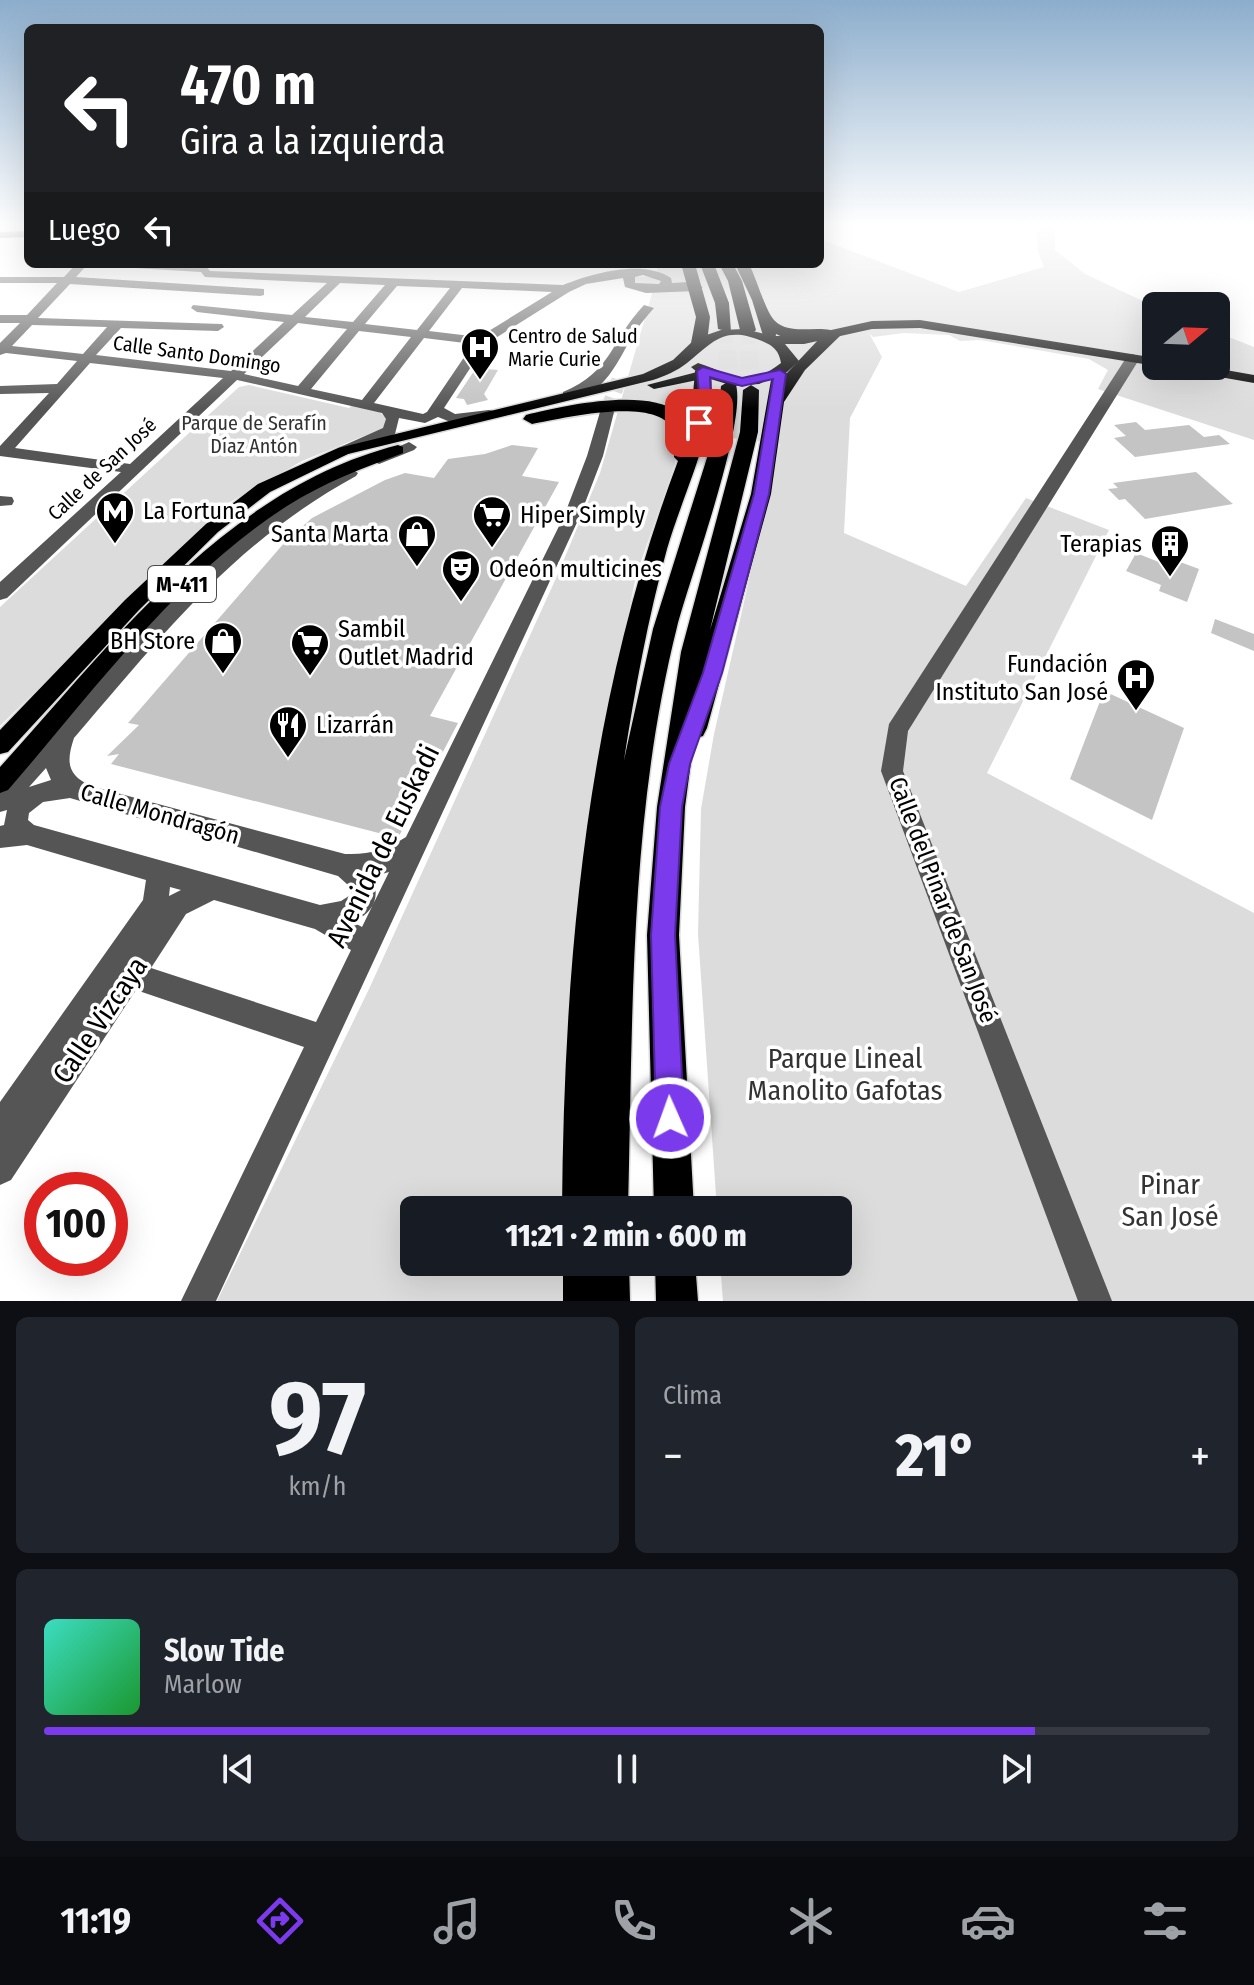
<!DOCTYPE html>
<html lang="es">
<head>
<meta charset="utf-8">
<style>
  body { margin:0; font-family:"Fira Sans Condensed",sans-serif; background:#20242c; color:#f1f3f6; height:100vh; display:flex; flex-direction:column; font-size:30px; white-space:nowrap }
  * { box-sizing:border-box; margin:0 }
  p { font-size:26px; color:#9ea1a6 }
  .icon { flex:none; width:44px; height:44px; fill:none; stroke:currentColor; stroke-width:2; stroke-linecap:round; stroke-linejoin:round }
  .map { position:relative; height:1301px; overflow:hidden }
  .details { display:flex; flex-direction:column; gap:16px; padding:16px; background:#0d0f14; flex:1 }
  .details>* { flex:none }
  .hud { position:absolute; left:24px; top:24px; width:800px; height:244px; border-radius:12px; box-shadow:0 8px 32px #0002; background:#202124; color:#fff; overflow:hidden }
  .needle { width:52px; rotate:71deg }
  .controls { position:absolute; left:1142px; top:292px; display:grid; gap:16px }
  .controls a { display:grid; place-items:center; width:88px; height:88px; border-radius:12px; background:#171b24; box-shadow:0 8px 32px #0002; font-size:40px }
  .speed { position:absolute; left:24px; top:1172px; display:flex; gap:16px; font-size:40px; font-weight:700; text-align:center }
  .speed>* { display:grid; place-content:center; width:104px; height:104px; border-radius:50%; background:#171b24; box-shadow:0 8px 32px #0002; line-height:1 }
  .speed .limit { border:12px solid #d22; background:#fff; color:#111 }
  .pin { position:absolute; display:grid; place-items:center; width:68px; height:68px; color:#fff; margin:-34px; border-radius:16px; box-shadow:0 4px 12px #0006 }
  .me { position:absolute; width:88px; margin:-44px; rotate:358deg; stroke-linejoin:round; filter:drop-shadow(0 0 6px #0008) }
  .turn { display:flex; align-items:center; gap:28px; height:168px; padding:0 24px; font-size:36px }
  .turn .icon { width:104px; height:104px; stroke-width:2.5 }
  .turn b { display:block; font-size:56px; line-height:68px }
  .then { display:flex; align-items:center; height:76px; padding:0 24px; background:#0003; gap:16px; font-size:30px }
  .big { font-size:60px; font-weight:800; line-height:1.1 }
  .details .tile { flex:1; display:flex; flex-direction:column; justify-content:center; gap:12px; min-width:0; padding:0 28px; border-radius:12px; background:#20242c }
  .details .dial { align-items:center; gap:0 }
  .dial b { font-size:104px; line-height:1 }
  .song { display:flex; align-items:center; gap:24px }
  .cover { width:96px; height:96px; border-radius:12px; background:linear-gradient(135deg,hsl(170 70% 55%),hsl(130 70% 35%)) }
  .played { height:8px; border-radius:4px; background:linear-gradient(90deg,#7c3aed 85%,#363941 85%) }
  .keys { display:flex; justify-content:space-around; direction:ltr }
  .heat { display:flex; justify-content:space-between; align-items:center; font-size:44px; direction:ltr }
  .details .tiles { flex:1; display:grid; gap:16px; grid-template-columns:1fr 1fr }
  .tile:last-child { grid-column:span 2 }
  .trip { position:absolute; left:400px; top:1196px; width:452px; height:80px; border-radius:12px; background:#171b24; box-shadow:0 8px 32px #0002; font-weight:800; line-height:80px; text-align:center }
  .tab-bar { display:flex; height:128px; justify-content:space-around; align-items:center; background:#090b0e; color:#9ea1a6 }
  .tab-bar .icon { width:56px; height:56px }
  .tab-bar .on { color:#7c3aed }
  .tab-bar b { font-size:36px; color:#f1f3f6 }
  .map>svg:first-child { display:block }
  .green { fill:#dcdcdc }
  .building { fill:#c4c4c4 }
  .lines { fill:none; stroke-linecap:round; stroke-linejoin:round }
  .minor-tunnel { stroke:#d9d9d9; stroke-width:15; stroke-dasharray:15 7; stroke-linecap:butt }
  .highway-tunnel-far1 { stroke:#d9d9d9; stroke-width:14; stroke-dasharray:14 7; stroke-linecap:butt }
  .highway-tunnel { stroke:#d9d9d9; stroke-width:18; stroke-dasharray:18 9; stroke-linecap:butt }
  .major-casing { stroke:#dbdbdb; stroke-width:3 }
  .highway-casing { stroke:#dbdbdb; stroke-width:3 }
  .minor { fill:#555; fill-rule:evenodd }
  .major { fill:#000; fill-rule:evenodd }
  .highway { fill:#000; fill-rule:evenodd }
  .route { fill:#7c3aed; stroke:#51269a; stroke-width:2 }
  .labels { text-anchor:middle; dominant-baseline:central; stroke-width:7; stroke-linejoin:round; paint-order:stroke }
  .far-poi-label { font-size:20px; fill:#000; stroke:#fff; text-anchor:start }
  .far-street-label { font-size:20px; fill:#000; stroke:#fff }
  .far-park-label { font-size:20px; fill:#333; stroke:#fff }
  .shield { fill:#fff; stroke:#4c4c4c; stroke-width:2 }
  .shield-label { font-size:22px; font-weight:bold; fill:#000 }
  .poi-label { font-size:24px; fill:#000; stroke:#fff; text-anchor:start }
  .street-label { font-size:24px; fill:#000; stroke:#fff }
  .near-street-label { font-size:28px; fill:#000; stroke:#fff }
  .near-park-label { font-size:28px; fill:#333; stroke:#fff }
</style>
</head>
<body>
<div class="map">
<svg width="1254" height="1301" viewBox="0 0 1254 1301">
  <rect width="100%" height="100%" fill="#fff"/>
  <path class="green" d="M1037,226H1055V250L1085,274L1156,307V366H1216V332L1254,347V440L1098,389L1108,370L1089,359L980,340L960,341L949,335L904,333L873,337L869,333L882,357L850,418L844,533L966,586L1026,498L1109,530L987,773L1254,913V1301H723L720,1262H838V1210H717L698,934L701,809L714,734L780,444L678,431L675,464L636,576L593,788L571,985L566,1210H414V1262H565L564,1301H217L369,989L557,576L600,473L654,287L633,283L634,277L656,276L658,264H820V239L959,292L1044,267L1038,252Z
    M249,385L349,408L354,404L379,411L388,420L389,426L302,461L225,505L0,726V607L239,387Z"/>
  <path class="building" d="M476,368L498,370L484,394L488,400L467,405L464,399L456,398Z
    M1136,422L1145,430L1189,425L1204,437L1219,435L1230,444L1135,457L1114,438L1126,436L1114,425Z
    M512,445L538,448L522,476L559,482L430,716L458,723L398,838L111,764L119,754L107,756L139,725L128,723L285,542L312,518L385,480L405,473L434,478L448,459L485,454Z
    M1196,472L1233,504L1145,519L1125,499L1119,500L1108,489L1118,488L1113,483Z
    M1136,553L1169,566L1172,559L1199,569L1187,602L1159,591L1161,585L1126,571Z
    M1215,619L1254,634V651L1211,633Z
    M1104,691L1184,728L1152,820L1070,779Z"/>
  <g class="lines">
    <path class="minor-tunnel" d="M607,412L619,380"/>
    <path class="highway-tunnel-far1" d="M726,329L727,353
      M748,330L749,353"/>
    <path class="highway-tunnel" d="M727,351L729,386
      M749,351L751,390"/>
    <g class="major-casing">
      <path id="major" d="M920,320L1156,358V366L920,328L872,329L804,344H785L799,361L787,372L759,384L734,386L707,378L654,389L647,385L697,372L691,367L698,363C732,374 746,390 781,363C779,351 774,346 762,341C724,325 713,342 687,363C677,371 665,376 653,380L348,454L270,492L218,532L139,610L8,752L0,754V730L125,600L206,524L258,484L338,448L643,374L673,360L695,339L721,330L744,329L773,336H804L872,321Z
        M1173,366H1203L1254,375V383L1180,370Z
        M398,445L403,447V453C363,468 323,483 287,506C175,578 94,691 8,790L0,793V767C113,642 226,489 398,445Z"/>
    </g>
    <g class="highway-casing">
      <path id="highway" d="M681,264H695L710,317L707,343L699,348L691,343L696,317Z
        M700,264H714L729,303L731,332L718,329L715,303Z
        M719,264H733L742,281L756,330L753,333L740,330L728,281Z
        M735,264H749C756,278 764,305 771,316C787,341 823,320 841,335L805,370L784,402L771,494L707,728L703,736L694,739L685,807L679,935L694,1210H654L647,935L657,807L681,652L740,432L743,390L751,385L759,390L758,432L710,630L751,494L772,374L780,369L787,373L819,339H787L776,334L775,342H765L752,300Z
        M703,366L711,371C716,434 684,490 667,549C648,618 635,689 624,760L653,629L717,426L721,386L729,381L735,382C750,415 688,583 677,627C629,818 633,1015 628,1210H562C564,955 587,701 678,461L674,457C674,450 676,439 674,432C661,394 560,419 532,424L523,419L526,415C562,406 647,387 679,413C683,417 686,424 690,428L695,371Z
        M563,1262H629L630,1301H563Z
        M655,1262H695L698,1301H656Z"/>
    </g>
    <path class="minor" d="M28,231V237L0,238V232Z
      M76,264H88L76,277L264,289V295L260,296L70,284L38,318L222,324L224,327L218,331L121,328L96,355L231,371L284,322L197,312L191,308L193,305L292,315L327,283L205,277L201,272L119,267L113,264L206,266L210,271L563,285C592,273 644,259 671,278L672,283L688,282L703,287L697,291L646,293L625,287L623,278L586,284L569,292L486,344L444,408L455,414L489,410L494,411V417L453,423L438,417L425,423L399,418L395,434L343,456L338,454V448L383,428L386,419L382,413L237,380L7,598L0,600V582L121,472L0,456V446L49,393L0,394V386L57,384L77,361L6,353L0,355V343L20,323H0V315H27L57,283H0V277H64ZM643,275L661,281L659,284L635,283V277ZM340,283L385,285L353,322L305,317ZM397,286L450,288L417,330L365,324ZM462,288L552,292L479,337L429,331ZM298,323L347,329L298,386L244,374ZM32,325L107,327L83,354L12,346ZM359,331L411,337L362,400L311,389ZM424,338L473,344L427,412L423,414L374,403ZM90,363L223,378L130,464L15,448Z
      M644,305L654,308C647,316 640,324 634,333C619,359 601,404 563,398V392C613,371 610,341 644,305Z
      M1133,354L1140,358L908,731L903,771L1112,1301H1078L881,771L889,724L1126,358Z
      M607,408L614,412L603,456L580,516L216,1301H181L304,1047L136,990L11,1180L0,1185V1102L143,900L146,880L27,845L0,848V826L4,825L7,810L0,812V786C92,690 174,578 286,503C305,490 328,474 350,468L358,473L356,476C232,544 164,634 74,738C66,762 67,775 91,786L345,854C370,855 385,850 406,837L564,516L587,456L600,412ZM46,768L51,780L29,787ZM70,798L338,876L348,885L352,894L341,901L320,905L34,825L28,820L29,813L43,802ZM389,872L362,927L353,922C373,913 381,898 372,877ZM170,887L181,890L169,896ZM214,900L315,929L351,950L316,1022L151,968L186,914Z
      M409,442L417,447L414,450L379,464L371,459Z
      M0,496L12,497L14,501L12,505L0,506Z"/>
    <use href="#major" class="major"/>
    <use href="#highway" class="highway"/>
  </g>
  <linearGradient id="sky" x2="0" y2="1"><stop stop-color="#8cadcc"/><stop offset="0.55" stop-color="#fff"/><stop offset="1" stop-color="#fff" stop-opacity="0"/></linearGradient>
  <rect width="1254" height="409" fill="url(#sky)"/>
  <path class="route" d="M703,367L742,378L780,370L786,374L769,494L722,673L690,764L682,807L675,935L684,1118L680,1128L670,1132L660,1128L656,1118L651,935L660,807L669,764L703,673L754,494L773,379L742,386L710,377L711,394L706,423L699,427L693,423L699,394L697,371Z"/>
  <defs>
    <g id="hospital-pin" transform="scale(2)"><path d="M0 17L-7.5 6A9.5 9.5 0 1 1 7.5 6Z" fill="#000" stroke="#fff"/><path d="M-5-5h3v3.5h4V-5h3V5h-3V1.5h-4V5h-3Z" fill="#fff"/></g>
    <g id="metro-pin" transform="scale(2)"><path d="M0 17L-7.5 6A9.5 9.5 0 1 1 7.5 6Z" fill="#000" stroke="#fff"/><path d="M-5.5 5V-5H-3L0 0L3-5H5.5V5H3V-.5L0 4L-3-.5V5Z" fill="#fff"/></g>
    <g id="supermarket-pin" transform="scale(2)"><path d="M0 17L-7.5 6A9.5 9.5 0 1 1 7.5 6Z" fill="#000" stroke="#fff"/><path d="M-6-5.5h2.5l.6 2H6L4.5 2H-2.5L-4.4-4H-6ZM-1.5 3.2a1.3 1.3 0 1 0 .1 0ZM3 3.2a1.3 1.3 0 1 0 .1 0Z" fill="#fff"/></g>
    <g id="shop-pin" transform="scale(2)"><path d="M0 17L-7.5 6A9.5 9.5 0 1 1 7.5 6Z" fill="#000" stroke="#fff"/><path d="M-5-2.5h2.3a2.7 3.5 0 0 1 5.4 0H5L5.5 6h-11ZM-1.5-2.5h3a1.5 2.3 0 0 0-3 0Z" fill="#fff"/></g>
    <g id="building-pin" transform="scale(2)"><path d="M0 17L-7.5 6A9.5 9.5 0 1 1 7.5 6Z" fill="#000" stroke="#fff"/><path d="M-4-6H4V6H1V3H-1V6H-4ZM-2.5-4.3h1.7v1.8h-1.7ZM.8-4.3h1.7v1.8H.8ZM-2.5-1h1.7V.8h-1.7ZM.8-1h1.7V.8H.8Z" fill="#fff"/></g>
    <g id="theatre-pin" transform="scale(2)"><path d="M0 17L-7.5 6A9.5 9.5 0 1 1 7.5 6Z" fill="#000" stroke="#fff"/><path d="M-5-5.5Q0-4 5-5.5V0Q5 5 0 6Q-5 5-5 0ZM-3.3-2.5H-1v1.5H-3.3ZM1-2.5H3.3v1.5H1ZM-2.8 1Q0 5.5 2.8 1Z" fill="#fff"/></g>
    <g id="restaurant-pin" transform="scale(2)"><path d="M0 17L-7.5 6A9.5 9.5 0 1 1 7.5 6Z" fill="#000" stroke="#fff"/><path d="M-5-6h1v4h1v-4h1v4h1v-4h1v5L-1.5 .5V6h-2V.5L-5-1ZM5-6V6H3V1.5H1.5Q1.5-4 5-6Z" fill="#fff"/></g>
  </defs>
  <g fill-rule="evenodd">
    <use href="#hospital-pin" x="480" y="347"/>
    <use href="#metro-pin" x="115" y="511"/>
    <use href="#supermarket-pin" x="492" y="515"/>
    <use href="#shop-pin" x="417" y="534"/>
    <use href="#building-pin" x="1170" y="544"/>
    <use href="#theatre-pin" x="461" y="569"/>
    <use href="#shop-pin" x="223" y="641"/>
    <use href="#supermarket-pin" x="310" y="643"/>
    <use href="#hospital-pin" x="1136" y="678"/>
    <use href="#restaurant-pin" x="288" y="725"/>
  </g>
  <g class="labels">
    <g class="far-poi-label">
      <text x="508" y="336">Centro de Salud<tspan x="508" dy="23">Marie Curie</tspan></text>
    </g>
    <g class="far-street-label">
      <text transform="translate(197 354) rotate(8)">Calle Santo Domingo</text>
      <text transform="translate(102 469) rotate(-43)">Calle de San José</text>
    </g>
    <g class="far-park-label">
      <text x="254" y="423">Parque de Serafín<tspan x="254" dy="23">Díaz Antón</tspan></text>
    </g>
    <rect class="shield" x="148" y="566" width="68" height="36" rx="6"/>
    <g class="shield-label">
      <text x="182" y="584">M-411</text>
    </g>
    <g class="poi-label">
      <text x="143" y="511">La Fortuna</text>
      <text x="520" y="515">Hiper Simply</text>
      <text x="389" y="534" text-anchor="end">Santa Marta</text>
      <text x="1142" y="544" text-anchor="end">Terapias</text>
      <text x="489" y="569">Odeón multicines</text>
      <text x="338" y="629">Sambil<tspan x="338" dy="28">Outlet Madrid</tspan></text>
      <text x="195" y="641" text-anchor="end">BH Store</text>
      <text x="1108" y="664" text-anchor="end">Fundación<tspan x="1108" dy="28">Instituto San José</tspan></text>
      <text x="316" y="725">Lizarrán</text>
    </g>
    <g class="street-label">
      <text transform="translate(160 814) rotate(16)">Calle Mondragón</text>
      <text transform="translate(943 900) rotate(69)">Calle del Pinar de San José</text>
    </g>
    <g class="near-street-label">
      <text transform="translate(383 846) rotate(-64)">Avenida de Euskadi</text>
      <text transform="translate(100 1020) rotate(-56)">Calle Vizcaya</text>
    </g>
    <g class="near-park-label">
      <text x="845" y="1058">Parque Lineal<tspan x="845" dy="32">Manolito Gafotas</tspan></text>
      <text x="1170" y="1184">Pinar<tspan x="1170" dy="32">San José</tspan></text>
    </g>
  </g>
</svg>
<div class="controls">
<a><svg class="needle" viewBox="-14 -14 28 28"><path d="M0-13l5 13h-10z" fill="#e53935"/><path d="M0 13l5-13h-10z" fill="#9ea1a6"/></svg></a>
</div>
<div class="speed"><div class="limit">100</div></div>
<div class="pin" style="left:699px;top:423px;background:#d93025"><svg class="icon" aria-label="arrive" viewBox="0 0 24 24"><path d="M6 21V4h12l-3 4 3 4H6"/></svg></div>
<svg class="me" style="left:670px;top:1118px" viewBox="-20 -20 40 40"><circle r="17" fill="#7c3aed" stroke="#fff" stroke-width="3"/><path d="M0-11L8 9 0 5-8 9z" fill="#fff"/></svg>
<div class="trip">11:21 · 2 min · 600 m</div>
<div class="hud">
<div class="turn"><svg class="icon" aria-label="left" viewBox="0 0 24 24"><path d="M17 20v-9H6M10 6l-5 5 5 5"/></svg><div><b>470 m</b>Gira a la izquierda</div></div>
<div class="then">Luego<svg class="icon" aria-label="left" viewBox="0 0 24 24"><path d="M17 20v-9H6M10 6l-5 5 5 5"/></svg></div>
</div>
</div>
<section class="details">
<div class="tiles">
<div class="tile dial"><b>97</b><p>km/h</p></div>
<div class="tile"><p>Clima</p>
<div class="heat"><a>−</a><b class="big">21°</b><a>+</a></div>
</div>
<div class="tile">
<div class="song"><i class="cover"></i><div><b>Slow Tide</b><p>Marlow</p></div></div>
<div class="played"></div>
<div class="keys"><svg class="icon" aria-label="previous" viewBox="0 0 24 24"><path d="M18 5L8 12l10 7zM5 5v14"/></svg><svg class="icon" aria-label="pause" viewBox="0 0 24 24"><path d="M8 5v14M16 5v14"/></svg><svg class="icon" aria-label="next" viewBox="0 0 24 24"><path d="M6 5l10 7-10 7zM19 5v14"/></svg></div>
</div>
</div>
</section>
<nav class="tab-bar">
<b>11:19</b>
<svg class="icon on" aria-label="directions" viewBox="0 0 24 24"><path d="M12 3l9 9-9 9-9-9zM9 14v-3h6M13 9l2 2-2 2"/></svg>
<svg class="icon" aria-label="music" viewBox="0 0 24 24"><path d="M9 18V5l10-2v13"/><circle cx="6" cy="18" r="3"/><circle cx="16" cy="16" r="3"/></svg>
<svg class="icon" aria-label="phone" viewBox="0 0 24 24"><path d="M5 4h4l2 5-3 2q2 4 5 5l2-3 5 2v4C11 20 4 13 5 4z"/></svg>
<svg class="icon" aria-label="climate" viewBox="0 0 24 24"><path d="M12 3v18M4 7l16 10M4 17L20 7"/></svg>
<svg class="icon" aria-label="car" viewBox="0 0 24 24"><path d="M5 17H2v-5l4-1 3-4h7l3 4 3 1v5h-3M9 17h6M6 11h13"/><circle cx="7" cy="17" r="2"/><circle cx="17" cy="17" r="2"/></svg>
<svg class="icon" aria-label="filters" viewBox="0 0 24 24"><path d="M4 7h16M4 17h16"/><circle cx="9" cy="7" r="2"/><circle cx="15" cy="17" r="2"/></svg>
</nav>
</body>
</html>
